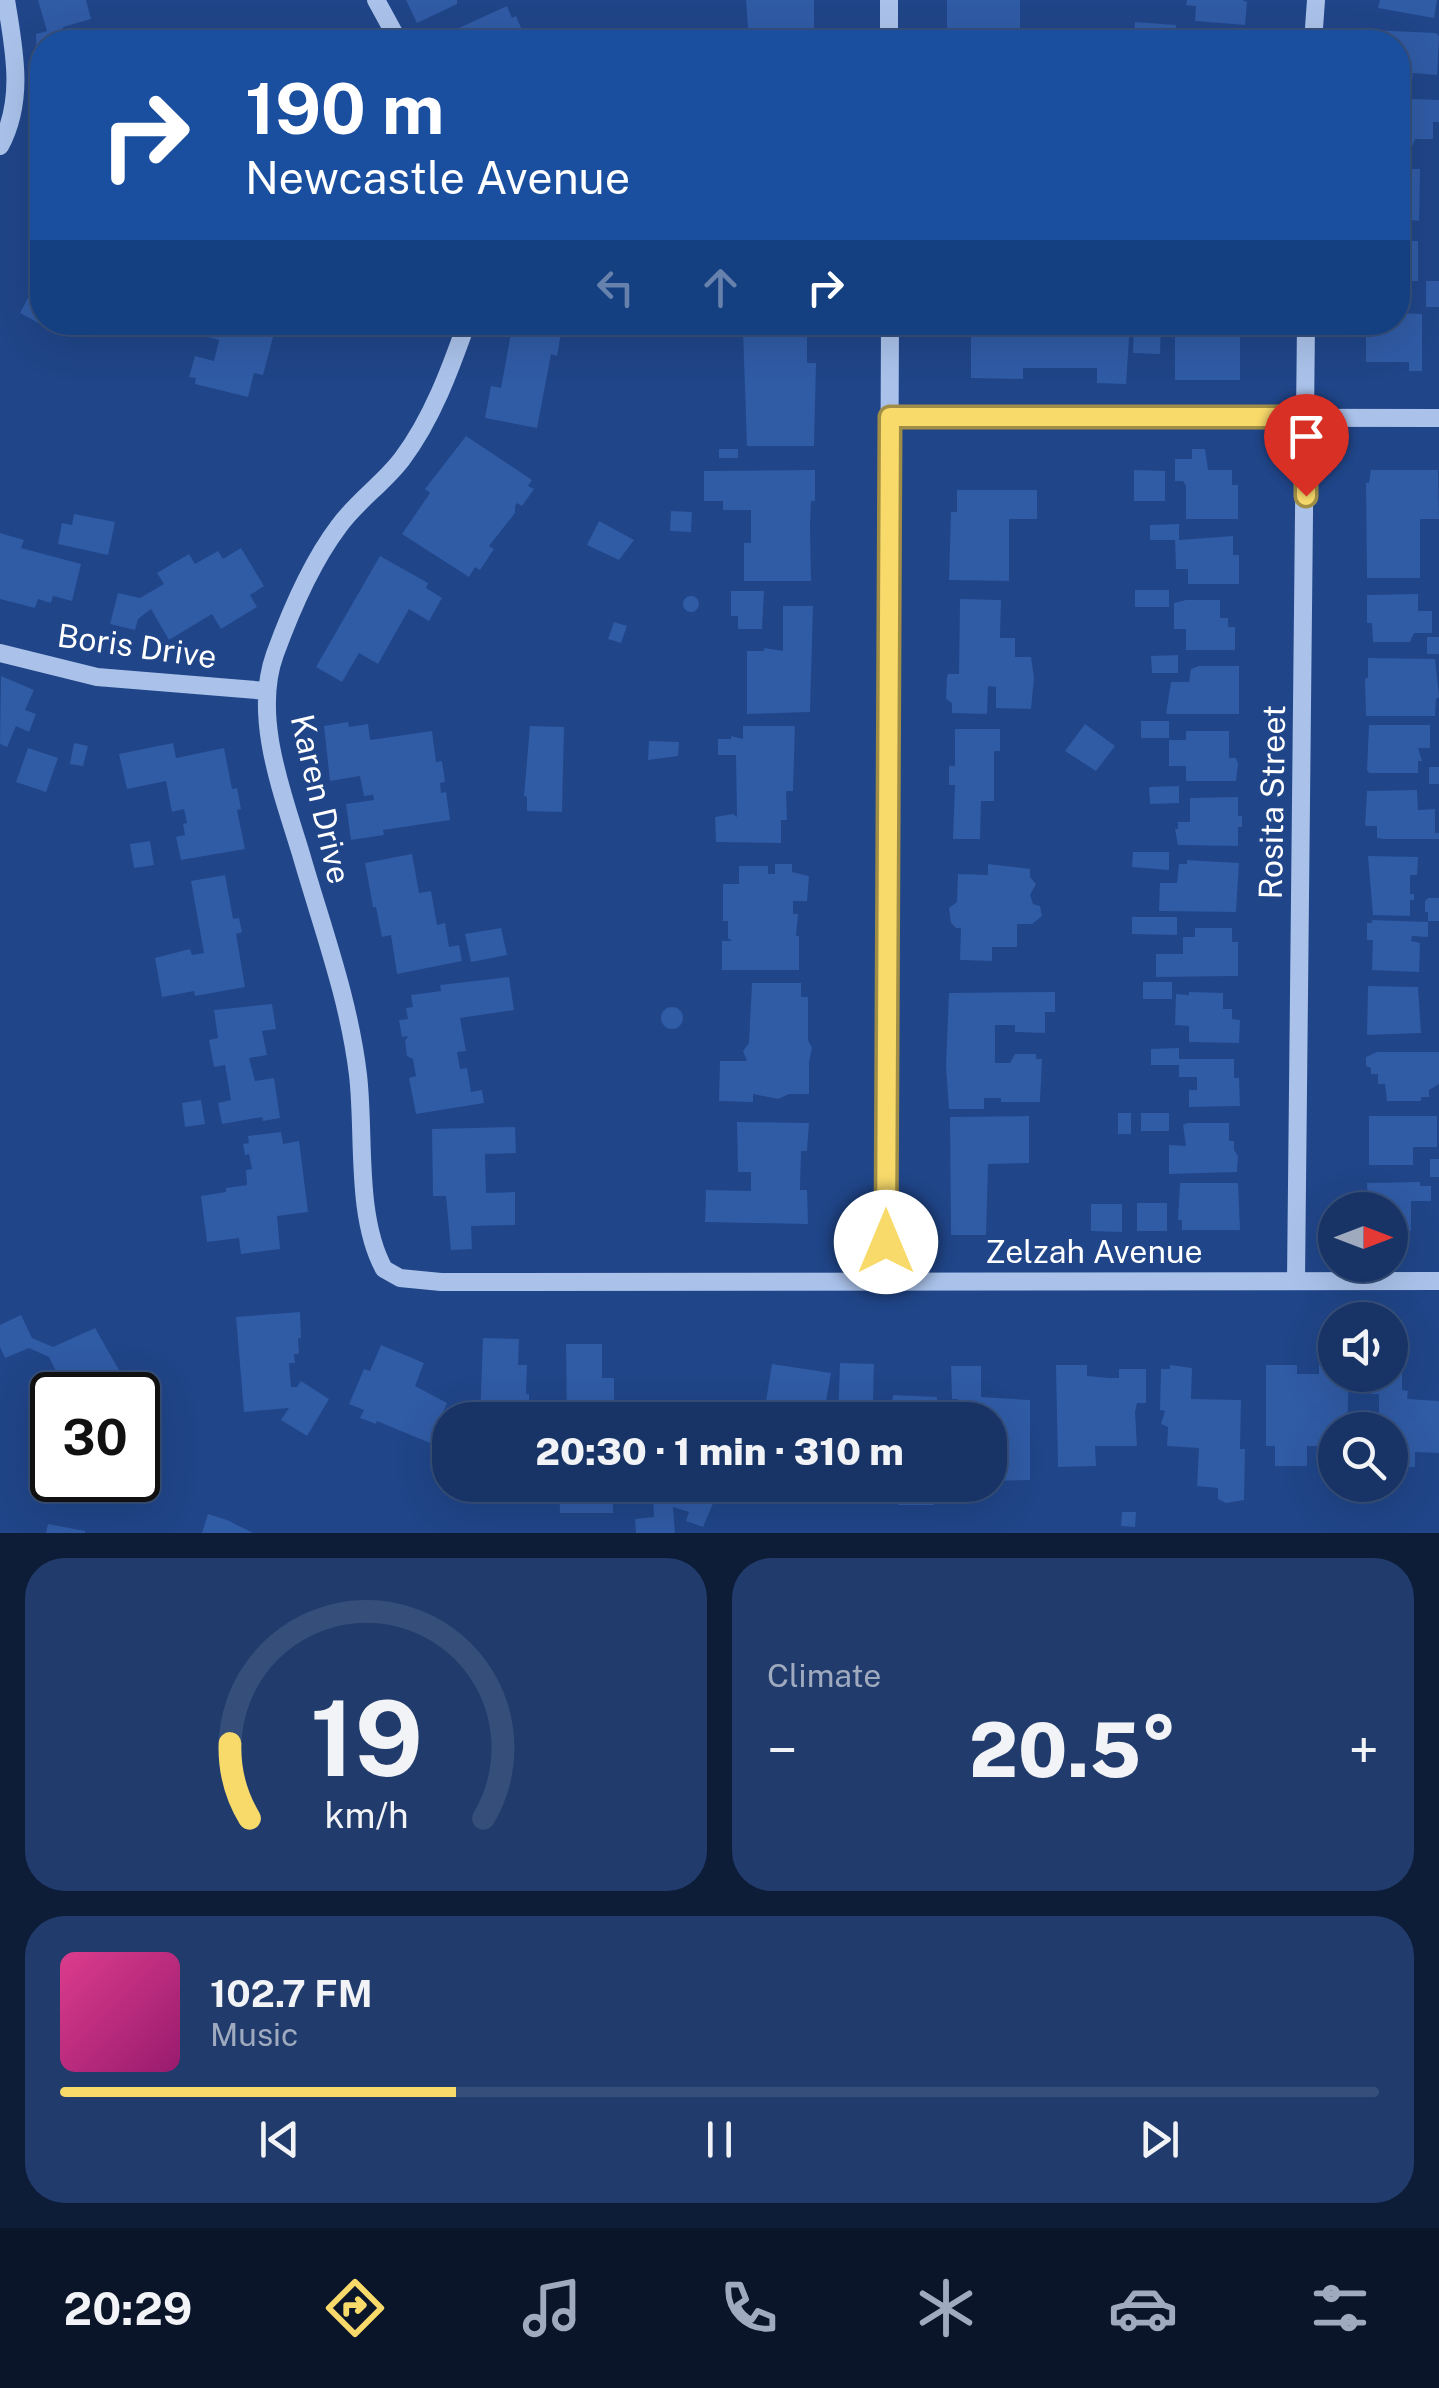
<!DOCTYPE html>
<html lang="en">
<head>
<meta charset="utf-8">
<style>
  body { margin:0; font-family:"Public Sans",sans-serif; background:#213c6c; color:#f1f3f6; height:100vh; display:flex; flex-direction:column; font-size:38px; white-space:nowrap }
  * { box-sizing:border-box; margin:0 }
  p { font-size:32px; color:#9faabf }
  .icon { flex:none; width:55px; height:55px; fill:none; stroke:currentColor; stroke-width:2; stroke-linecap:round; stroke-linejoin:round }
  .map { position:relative; height:1533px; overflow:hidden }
  .side { display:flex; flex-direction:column; gap:25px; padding:25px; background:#0d1d38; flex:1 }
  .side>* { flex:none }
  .hud { position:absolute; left:30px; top:30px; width:1380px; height:305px; border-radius:40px; box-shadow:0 10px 40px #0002,0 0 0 2px #364f7a; background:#1a4fa0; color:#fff; overflow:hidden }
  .needle { width:65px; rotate:90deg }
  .fabs { position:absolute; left:1318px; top:1192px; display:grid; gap:20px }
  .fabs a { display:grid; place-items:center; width:90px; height:90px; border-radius:50%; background:#183466; box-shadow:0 10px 40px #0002,0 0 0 2px #364f7a; font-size:50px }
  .speed { position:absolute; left:30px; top:1372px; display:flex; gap:20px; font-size:50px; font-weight:700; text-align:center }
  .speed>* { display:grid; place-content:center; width:130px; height:130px; border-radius:50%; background:#183466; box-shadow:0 10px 40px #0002,0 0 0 2px #364f7a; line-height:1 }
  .speed .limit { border:5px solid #111; border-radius:15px; background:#fff; color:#111 }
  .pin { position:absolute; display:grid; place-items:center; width:85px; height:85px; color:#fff; margin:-102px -42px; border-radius:50% 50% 50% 0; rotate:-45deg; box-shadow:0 0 10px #0007 }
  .pin .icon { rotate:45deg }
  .me { position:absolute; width:110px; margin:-55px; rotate:0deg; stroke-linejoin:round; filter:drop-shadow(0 0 8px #0008) }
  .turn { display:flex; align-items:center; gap:35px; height:210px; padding:0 50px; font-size:45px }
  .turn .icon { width:130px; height:130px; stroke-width:2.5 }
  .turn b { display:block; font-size:70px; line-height:85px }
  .lanes { display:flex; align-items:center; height:95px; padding:0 50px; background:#0003; justify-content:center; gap:50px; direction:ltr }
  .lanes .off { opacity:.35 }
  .big { font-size:75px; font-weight:800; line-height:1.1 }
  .side .widget { flex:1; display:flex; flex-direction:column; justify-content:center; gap:15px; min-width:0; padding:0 35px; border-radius:40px; background:#213c6c }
  .side .dial { align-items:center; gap:0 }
  .dial svg { height:260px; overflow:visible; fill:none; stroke:#364f7a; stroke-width:7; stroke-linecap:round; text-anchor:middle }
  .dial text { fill:#f1f3f6; stroke:none }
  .song { display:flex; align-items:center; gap:30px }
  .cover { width:120px; height:120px; border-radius:15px; background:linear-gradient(135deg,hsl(330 70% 55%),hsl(320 70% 35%)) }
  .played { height:10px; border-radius:5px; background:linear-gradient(90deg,#f8da6b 30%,#364f7a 30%) }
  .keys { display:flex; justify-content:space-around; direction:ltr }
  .heat { display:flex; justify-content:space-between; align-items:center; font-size:55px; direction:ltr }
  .side .tiles { flex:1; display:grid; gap:25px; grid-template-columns:1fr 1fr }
  .widget:last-child { grid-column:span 2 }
  .trip { position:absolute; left:432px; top:1402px; width:575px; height:100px; border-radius:40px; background:#183466; box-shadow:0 10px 40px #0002,0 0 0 2px #364f7a; font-weight:800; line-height:100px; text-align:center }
  .tabs { display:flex; height:160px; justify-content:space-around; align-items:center; background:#0a1529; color:#9faabf }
  .tabs .icon { width:70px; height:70px }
  .tabs .selected { color:#f8da6b }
  .tabs b { font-size:45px; color:#f1f3f6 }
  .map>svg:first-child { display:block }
  .building { fill:#305ba5 }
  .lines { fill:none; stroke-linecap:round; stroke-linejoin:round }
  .minor { stroke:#aac2ea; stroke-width:18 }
  .route-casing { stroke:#a18e46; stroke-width:25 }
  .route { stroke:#f8da6b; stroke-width:18 }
  .labels { text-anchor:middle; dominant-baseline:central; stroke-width:10; stroke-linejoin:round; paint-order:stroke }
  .street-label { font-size:32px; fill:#fff; stroke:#204588 }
</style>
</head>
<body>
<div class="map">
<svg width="1439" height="1533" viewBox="0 0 1439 1533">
  <rect width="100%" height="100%" fill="#204588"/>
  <path class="building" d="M38,0H86L91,19L63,27L64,38L70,37L72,42H42V78L37,76L36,34L47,31Z
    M406,0H457V4L417,23Z
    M746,0H814V42H749Z
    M947,0H1020V37H995L1000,42H954V35H947Z
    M1187,0H1242L1247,2L1245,25L1195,21L1196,6L1186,5Z
    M1380,0H1437L1434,18L1378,8Z
    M507,6L512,18L516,16L524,35L515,36L517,42H439L437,38Z
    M1135,22L1176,25L1175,42H1133Z
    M1369,30L1436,33L1439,36L1437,75L1413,73L1410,96L1398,95V42H1368Z
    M1412,99L1439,100V122H1433V139H1415L1411,149L1398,148V100Z
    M1398,169H1420L1419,221L1398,218Z
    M1398,241H1418V281H1409V289H1398Z
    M42,272V322H57L53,331L20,313Z
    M1426,281H1439V307H1426Z
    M1398,313L1422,314V371H1409V362H1366V322H1398Z
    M201,322H277L263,375L254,373L248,397L195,384L196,378L189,377L195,356L214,361L219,340L198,334Z
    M513,322H563L557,356L551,354L537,428L485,418L491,386L501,388Z
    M960,322H1130L1126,384L1097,383V368H1023V379L971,378V337H960Z
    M1134,322H1161L1160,354L1133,353Z
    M1175,322H1240V380H1175Z
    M743,331L807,332V363H816L814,446H747Z
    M466,436L532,480L528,486L534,489L522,506L517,503L515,506V513L489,546L494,549L480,570L475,567L469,577L402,534L430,493L425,489Z
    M719,449H738V458H719Z
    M1192,449H1205L1208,470H1232V485H1238V519H1186V486L1183,481H1175V459H1192Z
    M815,470V501H811L810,525L811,581H744V543H751V510H723V501H704V471Z
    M1134,470L1165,471V501H1134Z
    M1371,470H1438L1439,519H1420V578H1367L1366,483H1369Z
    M957,490H1037V519H1009V581L949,580L951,512H957Z
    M671,511L692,512L691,532L670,531Z
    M74,514L115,522L108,555L58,544L62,523L72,525Z
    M599,521L634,540L619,560L587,545Z
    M1179,524V540L1233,536V555H1239V584H1188V569H1176L1175,540H1150V525Z
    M0,533L24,540L21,548L81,564L72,601L53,596L51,603L38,599L35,608L0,599Z
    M241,548L264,586L250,595L257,607L221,629L212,614L169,640L151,609L138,619L135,630L110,624L118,593L140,598L164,584L157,573L189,554L195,564L218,551L223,559Z
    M380,556L428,583L426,588L442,598L429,621L409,609L378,664L359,653L342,682L316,667Z
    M1135,590H1169V607H1135Z
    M731,591H764L762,629H738V616H731Z
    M1418,594V611H1432V633H1414L1410,642H1373L1372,623H1367V595Z
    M683 604a8 8 0 1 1 16 0a8 8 0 1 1-16 0Z
    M960,599L1001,600L1000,638H1015V657H1031L1034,678L1031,709L996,708V687L988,686L987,714L952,713V703L946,699L947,677L948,674H959Z
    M1186,600H1220V618H1228V627H1235V650H1186V629H1174V603Z
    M783,606H813L810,712L747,714V651H764V648L783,651Z
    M614,622L627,626L621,643L608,639Z
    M1427,637H1439V654H1427Z
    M1178,655V673H1152L1151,656Z
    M1368,658L1435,659L1439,697L1436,699L1435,716H1366L1365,678H1368Z
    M1199,666H1239V714H1166L1171,682H1189L1191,669Z
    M1,676L34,690L25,710L36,714L29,732L16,726L7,747L0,744Z
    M1141,721H1169V738H1141Z
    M348,722L349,727L368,724L370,740L432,731L436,762L442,761L445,782L440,783L441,793L446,792L450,820L383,830L384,835L351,840L346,804L374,800L373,795L364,796L360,776L330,781L324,726Z
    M1085,724L1115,746L1096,771L1065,751Z
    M1369,725H1430V748H1418L1422,761H1418V773H1369L1367,770Z
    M530,726L564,727L562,812L527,811V797L524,796Z
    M743,726H795L793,791H786L787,820H781V843L716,842L715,817L733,814L737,817L736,755H718V739H731V736L743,739Z
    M955,729H1000V751H994V801H981L980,839H953L955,785H949V766H955Z
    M1186,731H1229V758H1236L1238,764L1236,781H1186V766H1169V740H1186Z
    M649,741L679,742L678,756L648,760Z
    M74,743L88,746L83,766L70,764Z
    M173,743L176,758L224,748L232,789L237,788L241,809L237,810L245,849L181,860L176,837L185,835L183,824L187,823L184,809L172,812L166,781L127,789L119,754Z
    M28,748L58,758L46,792L16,782Z
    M1429,767H1439V784H1429Z
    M1179,786V803L1150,804L1149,787Z
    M1417,790L1418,810L1435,809V833H1439V839H1384L1377,838V826H1365L1367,791Z
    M1238,797V816H1242V827H1238V846L1178,845L1175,829H1178V822H1190V798Z
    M150,841L154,865L134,868L130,844Z
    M1133,852H1169V870L1132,867Z
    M412,854L419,893L431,891L437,925L445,923L449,947L459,945L462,961L397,974L391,935L382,937L376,907H373L365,863Z
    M1368,856L1418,857L1417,875H1410V894H1414V900H1410V916L1373,915Z
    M1187,860L1239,863L1236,912L1159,911L1160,883H1177L1179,864H1187Z
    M775,864H792V872L809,876L807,901H793V914H798L796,936H799V970H722V941H732L728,938V921H723V884H739V866H768V874H775Z
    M988,864L1030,869V877L1036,884L1030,895L1033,904L1040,906L1042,916L1032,924H1017V947H992V961L960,960L961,928H956L951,923L949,908L957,902L958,874L988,875Z
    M225,875L233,919L239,918L242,932L236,934L245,987L195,996L194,991L162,997L155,958L190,949L192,955L204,953L191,881Z
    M1428,898H1439V921H1428V912H1425V901Z
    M1132,917H1177V935L1132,934Z
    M1372,920L1428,922V937L1412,936L1411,941L1420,943L1419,972L1372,970L1373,940H1367V923H1372Z
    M501,928L507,955L471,962L465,934Z
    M1195,928H1232V942H1238V976L1156,977V954H1183V937H1195Z
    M509,977L514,1010L460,1018L466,1051L457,1052L460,1069L467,1068L471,1092L482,1090L484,1103L416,1114L409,1078L416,1076L413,1059L407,1056L405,1041L408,1036L402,1037L399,1020L408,1019L406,1008L413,1007L411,995L441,991L440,985Z
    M1143,982H1172V999H1143Z
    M752,983H801V997H808V1040L812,1048L809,1062V1094H789L778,1099L753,1094V1102L719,1101L720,1061H747L743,1051L749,1043Z
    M1368,986L1418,987L1421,1033L1367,1035Z
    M1055,992V1012H1045V1033L1015,1032V1025H995V1063H1010L1015,1054H1036V1059H1042L1040,1102H1001V1098H984V1109H949L946,1066L949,993Z
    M1189,992L1223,993V1009H1232V1019L1240,1020L1239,1043L1189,1042V1026L1175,1025L1176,994L1189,995Z
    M272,1004L276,1029L262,1031L267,1055L249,1058L255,1081L274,1078L280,1118L263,1121L262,1117L222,1124L218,1103L231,1100L225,1065L214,1067L209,1040L218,1038L214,1010Z
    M661 1018a11 11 0 1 1 22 0a11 11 0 1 1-22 0Z
    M1179,1048V1059H1234V1078H1239L1240,1106L1189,1107V1090H1197V1077H1179V1065H1151V1049Z
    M1377,1052H1439V1084L1429,1090V1097H1421V1101H1387L1385,1084H1378V1074H1371V1068L1366,1066V1057Z
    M201,1100L205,1124L185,1127L182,1103Z
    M1118,1113H1131V1134H1118Z
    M1141,1113H1169V1131H1141Z
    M1029,1116V1163L988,1164L986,1235H951L950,1117Z
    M1369,1116H1437V1147H1413V1165H1369Z
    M737,1122L809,1123L807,1151H801L800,1190H807L808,1224L705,1222L706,1190L751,1191V1172H738Z
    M1187,1123H1229V1141H1234V1150L1238,1156L1237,1172L1169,1174V1145L1186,1146L1183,1125Z
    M515,1127L516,1153L485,1154L486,1193L515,1192V1225L471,1226L472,1249L451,1250L446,1196H433L432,1129Z
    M281,1132L283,1144L299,1141L308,1212L277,1216L280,1249L241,1254L239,1238L207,1242L201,1196L226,1192V1188L247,1185L246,1170L252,1169L249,1154L245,1155L243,1144L249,1143L248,1136Z
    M1430,1159H1439V1177H1430Z
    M1420,1182V1186H1431V1201H1411V1231H1390V1210H1368L1367,1183Z
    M1180,1183H1238L1240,1230H1182V1220H1178Z
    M1137,1203H1167V1231H1137Z
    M1091,1204H1122V1232L1091,1231Z
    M300,1312L301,1338H298L299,1354H294L295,1363H289L291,1387H297L301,1381L329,1399L307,1436L281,1420L289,1408L244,1412L236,1317Z
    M21,1315L32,1338L53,1347L95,1328L119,1370L128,1395H78L68,1373L59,1377L49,1357L29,1348L5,1358L0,1347V1325Z
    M483,1338L519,1339L518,1365H527L526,1394H529V1411H534L533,1420H480Z
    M566,1344H602V1378H614V1407H617V1420H567Z
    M381,1345L424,1363L415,1386L447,1403L430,1443L377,1421L376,1424L360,1418L364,1410L349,1404L364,1369L370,1371Z
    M840,1363L874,1364L873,1400L892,1401L893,1395L937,1397L936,1420H838Z
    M772,1364L831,1373L826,1401L832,1406V1420H760L761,1414H764Z
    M1056,1365H1087V1376L1109,1378H1119V1369H1146V1403H1137L1135,1412L1137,1446H1095L1096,1466L1058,1467Z
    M1170,1365L1192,1368L1191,1399L1241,1400L1240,1449H1245L1244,1500L1226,1503L1218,1499V1488L1197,1486L1199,1448L1167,1446L1168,1427L1161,1424L1165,1411L1160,1410L1161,1369H1170Z
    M1266,1365H1297V1374H1319V1365H1335V1375H1349L1347,1430H1335V1446H1307V1466H1275V1446H1266Z
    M951,1366H981V1397L1030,1400V1480L990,1481V1420H958V1399H952Z
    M1390,1366L1402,1367V1390L1408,1391L1407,1399L1439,1401V1453L1415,1452V1467H1390V1430H1379V1394H1371V1375H1390Z
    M671,1405L714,1419V1420H666Z
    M559,1485H613V1513H560Z
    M656,1485H709L707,1490L717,1494L703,1527L686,1521L689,1512L673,1507L675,1533H636L635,1519L654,1517L653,1497Z
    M734,1485H762V1490L739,1495L734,1492Z
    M898,1485H934V1505H898Z
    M1122,1512H1136L1135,1527L1121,1526Z
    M208,1514L227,1520L253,1533H202Z
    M48,1524L85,1531V1533H46Z"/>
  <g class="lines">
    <path class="minor" d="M376,0L399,42
      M889,0V42
      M1313,42L1316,0
      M0,146C25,100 14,49 6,0
      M467,322C450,370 432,419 402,459C384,483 357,501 339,526C311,563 291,610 275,654C252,717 283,794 301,854C322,927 349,999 358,1075C365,1134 355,1216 384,1269L400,1278L441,1282L1439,1281
      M891,417L1439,418
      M0,653L97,677L267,691
      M886,1281L890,322
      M1296,1281L1306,322"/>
  </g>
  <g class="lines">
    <g class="route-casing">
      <path id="route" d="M886,1242L890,417H1306V496"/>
    </g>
    <use href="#route" class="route"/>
  </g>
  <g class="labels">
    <g class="street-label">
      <text transform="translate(137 646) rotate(8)">Boris Drive</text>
      <text transform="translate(321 799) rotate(77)">Karen Drive</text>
      <text transform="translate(1272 802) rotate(-89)">Rosita Street</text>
      <text x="1094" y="1251">Zelzah Avenue</text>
    </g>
  </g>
</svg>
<div class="fabs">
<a><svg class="needle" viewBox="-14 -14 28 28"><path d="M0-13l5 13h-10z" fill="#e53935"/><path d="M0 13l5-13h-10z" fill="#9faabf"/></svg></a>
<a><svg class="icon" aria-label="sound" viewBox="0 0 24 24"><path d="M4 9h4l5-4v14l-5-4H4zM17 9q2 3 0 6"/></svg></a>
<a><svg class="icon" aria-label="search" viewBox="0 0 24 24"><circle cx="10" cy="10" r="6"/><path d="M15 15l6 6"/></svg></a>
</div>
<div class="speed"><div class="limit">30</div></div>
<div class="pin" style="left:1306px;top:496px;background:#d93025"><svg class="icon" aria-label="arrive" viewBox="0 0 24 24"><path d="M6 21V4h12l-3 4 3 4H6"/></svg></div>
<svg class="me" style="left:886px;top:1242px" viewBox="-20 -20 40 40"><circle r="19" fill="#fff"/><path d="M0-13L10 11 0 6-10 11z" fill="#f8da6b"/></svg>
<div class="trip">20:30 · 1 min · 310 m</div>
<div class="hud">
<div class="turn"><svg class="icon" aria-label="right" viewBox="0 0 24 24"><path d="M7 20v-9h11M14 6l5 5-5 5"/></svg><div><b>190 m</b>Newcastle Avenue</div></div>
<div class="lanes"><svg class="icon off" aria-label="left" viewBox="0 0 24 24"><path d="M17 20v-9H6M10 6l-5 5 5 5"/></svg><svg class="icon off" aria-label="ahead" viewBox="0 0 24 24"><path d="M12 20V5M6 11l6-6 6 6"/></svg><svg class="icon" aria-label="right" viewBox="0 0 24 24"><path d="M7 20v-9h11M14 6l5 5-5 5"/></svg></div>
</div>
</div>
<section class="side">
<div class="tiles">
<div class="widget dial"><svg viewBox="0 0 100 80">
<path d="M14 69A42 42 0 1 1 86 69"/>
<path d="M14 69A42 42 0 0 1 8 46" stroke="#f8da6b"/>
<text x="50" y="56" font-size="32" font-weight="700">19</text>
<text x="50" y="72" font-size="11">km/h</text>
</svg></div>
<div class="widget"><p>Climate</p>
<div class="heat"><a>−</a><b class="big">20.5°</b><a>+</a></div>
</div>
<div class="widget">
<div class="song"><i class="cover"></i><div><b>102.7 FM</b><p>Music</p></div></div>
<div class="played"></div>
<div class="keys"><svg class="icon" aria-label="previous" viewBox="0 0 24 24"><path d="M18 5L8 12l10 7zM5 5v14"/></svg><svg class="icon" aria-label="pause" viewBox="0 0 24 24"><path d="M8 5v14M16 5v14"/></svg><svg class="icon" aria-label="next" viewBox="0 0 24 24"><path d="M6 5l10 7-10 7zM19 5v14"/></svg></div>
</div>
</div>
</section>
<nav class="tabs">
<b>20:29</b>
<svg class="icon selected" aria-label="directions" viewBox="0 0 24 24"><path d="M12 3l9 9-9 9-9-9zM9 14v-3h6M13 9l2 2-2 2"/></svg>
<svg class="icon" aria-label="music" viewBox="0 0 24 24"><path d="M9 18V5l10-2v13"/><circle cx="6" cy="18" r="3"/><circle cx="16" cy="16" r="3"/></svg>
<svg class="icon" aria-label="phone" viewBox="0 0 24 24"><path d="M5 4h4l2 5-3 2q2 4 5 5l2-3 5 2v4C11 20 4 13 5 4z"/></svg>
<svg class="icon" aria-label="climate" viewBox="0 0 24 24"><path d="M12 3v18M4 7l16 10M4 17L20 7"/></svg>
<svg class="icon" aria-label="car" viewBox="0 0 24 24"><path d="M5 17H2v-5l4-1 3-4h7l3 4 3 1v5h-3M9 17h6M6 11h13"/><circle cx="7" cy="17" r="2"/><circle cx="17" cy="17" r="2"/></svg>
<svg class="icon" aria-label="filters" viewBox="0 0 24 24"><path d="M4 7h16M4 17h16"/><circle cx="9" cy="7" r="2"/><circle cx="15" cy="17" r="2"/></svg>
</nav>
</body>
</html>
